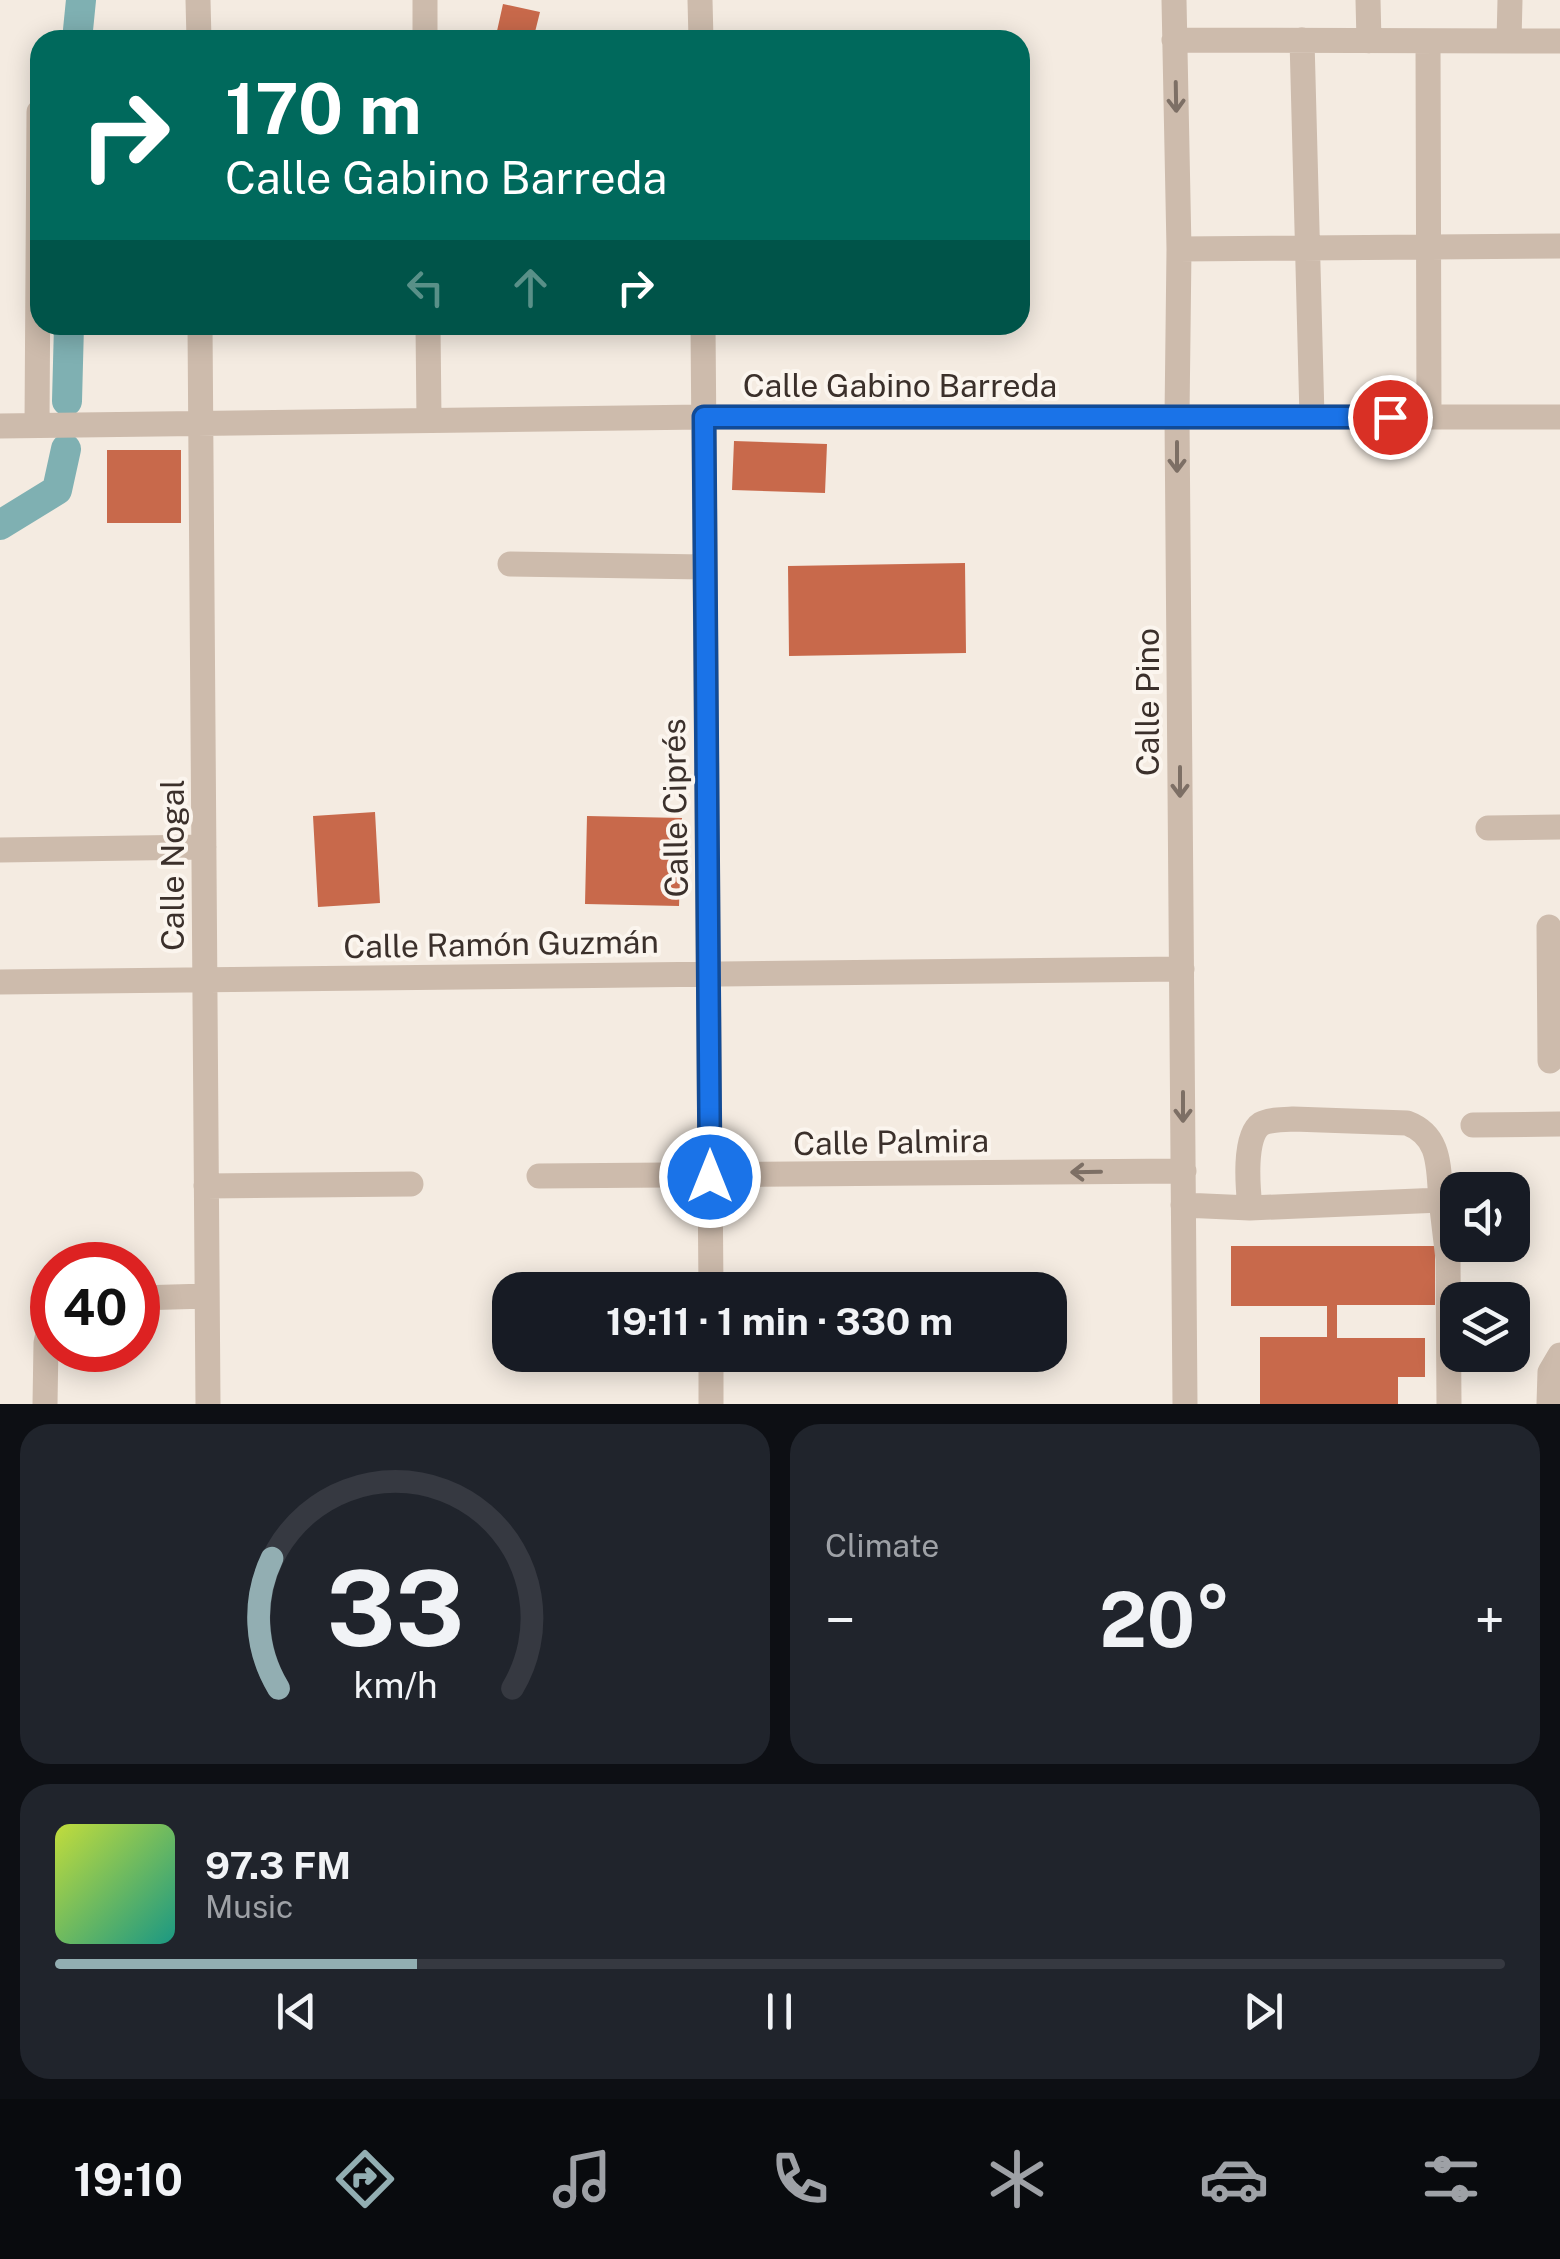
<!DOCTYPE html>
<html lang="en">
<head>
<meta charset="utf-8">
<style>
  body { margin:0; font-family:"Public Sans",sans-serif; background:#20242c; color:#f1f3f6; height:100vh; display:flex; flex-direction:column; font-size:38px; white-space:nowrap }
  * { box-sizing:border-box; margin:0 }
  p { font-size:32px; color:#9ea1a6 }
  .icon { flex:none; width:55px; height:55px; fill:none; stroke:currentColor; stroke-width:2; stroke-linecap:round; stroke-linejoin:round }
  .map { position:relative; height:1404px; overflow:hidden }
  .details { display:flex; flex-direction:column; gap:20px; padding:20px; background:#0d0f14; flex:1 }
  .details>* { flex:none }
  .hud { position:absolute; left:30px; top:30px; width:1000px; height:305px; border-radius:30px; box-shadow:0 5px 25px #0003; background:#00695c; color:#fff; overflow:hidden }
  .fabs { position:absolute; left:1440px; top:1172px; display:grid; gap:20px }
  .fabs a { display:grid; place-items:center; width:90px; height:90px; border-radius:20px; background:#171b24; box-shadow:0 5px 25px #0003; font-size:50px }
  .speed { position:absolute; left:30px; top:1242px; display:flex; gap:20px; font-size:50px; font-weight:700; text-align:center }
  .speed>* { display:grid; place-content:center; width:130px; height:130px; border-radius:50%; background:#171b24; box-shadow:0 5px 25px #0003; line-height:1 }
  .speed .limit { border:15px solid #d22; background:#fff; color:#111 }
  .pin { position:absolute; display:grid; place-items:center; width:85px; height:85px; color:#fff; margin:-42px; border:5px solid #fff; border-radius:50%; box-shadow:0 2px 10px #0007 }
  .me { position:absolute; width:110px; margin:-55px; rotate:0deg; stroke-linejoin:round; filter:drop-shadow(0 0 8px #0008) }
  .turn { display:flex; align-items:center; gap:35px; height:210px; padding:0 30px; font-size:45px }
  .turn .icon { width:130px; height:130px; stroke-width:2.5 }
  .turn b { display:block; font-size:70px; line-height:85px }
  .lanes { display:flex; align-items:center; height:95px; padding:0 30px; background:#0003; justify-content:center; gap:50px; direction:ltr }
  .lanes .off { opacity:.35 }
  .big { font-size:75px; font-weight:700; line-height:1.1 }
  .details .widget { flex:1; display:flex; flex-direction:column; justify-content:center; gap:15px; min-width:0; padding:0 35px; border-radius:30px; background:#20242c }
  .details .dial { align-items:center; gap:0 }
  .dial svg { height:260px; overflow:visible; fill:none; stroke:#363941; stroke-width:7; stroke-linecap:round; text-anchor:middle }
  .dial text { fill:#f1f3f6; stroke:none }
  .song { display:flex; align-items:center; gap:30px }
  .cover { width:120px; height:120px; border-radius:15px; background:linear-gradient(135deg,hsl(70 70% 55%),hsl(170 70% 35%)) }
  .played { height:10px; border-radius:5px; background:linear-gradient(90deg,#92aeb2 25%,#363941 25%) }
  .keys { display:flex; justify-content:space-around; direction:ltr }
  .heat { display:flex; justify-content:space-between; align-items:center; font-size:55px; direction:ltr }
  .details .tiles { flex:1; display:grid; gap:20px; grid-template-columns:1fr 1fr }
  .widget:last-child { grid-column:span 2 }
  .trip { position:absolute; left:492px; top:1272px; width:575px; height:100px; border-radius:30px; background:#171b24; box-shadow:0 5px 25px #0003; font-weight:700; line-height:100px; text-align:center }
  .menu { display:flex; height:160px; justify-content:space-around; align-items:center; background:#090b0e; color:#9ea1a6 }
  .menu .icon { width:70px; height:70px }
  .menu .on { color:#92aeb2 }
  .menu b { font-size:45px; color:#f1f3f6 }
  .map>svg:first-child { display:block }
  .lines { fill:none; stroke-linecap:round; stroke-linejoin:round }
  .canal { stroke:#7fb0b2; stroke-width:30 }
  .building { fill:#c8694b }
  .minor { stroke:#cdbbac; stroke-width:25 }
  .oneway { stroke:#7d6f65 }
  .route-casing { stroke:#114b97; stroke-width:25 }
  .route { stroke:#1a73e8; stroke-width:18 }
  .labels { text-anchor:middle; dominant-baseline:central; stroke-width:8; stroke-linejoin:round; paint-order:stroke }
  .street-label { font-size:32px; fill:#3b302b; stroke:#fbf5ee }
</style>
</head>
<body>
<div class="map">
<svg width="1560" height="1404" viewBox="0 0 1560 1404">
  <rect width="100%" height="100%" fill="#f4ebe1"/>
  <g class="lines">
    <path class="canal" d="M77,40L81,0
      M67,401L69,325
      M0,525L57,490L66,449"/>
  </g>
  <path class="building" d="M503,4L540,12L533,40H495Z
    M734,441L827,444L825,493L732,490Z
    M107,450H181V523H107Z
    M965,563L966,653L789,656L788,566Z
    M375,812L380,903L318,907L313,816Z
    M587,816L682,818L679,906L585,904Z
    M1231,1246H1435V1305H1337V1338H1425V1377H1398V1404H1260V1337H1327V1306H1231Z"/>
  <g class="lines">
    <path class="minor" d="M198,0L199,40
      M425,0V40
      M700,0L701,40
      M1174,0L1179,249L1177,417L1185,1404
      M1368,0L1369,41
      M1174,40L1560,41
      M1302,40L1312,417
      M1428,41L1429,417
      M1509,41L1510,0
      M1179,249L1560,246
      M200,325L208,1404
      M428,325L429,420
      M703,325L711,1290
      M37,425L39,112
      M0,426L704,417H1560
      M510,564L705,567
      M1488,828L1560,827
      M0,850L204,847
      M1549,927L1550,1061
      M0,982L1182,969
      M1293,1119L1407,1123C1442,1136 1438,1169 1441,1200L1250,1208C1248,1189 1243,1136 1261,1124C1270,1119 1283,1120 1293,1119Z
      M1473,1125L1560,1124
      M539,1176L1184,1171
      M206,1186L411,1184
      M1441,1200L1448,1259L1449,1404
      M1183,1205L1250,1208
      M138,1298L207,1296
      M711,1355V1404
      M45,1404L46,1343L52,1314
      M1549,1404L1550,1372L1560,1355"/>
  </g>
  <defs><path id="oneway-shaft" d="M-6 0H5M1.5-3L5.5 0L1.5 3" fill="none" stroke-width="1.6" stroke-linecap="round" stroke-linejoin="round" transform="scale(2.5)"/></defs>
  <g class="oneway">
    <use href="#oneway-shaft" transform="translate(1176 97) rotate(89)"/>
    <use href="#oneway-shaft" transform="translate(1177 457) rotate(90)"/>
    <use href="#oneway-shaft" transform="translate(1180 782) rotate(90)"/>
    <use href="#oneway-shaft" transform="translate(1183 1107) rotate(90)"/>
    <use href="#oneway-shaft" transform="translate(1086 1172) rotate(179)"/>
  </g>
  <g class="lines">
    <g class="route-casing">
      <path id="route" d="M710,1177L704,417H1390"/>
    </g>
    <use href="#route" class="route"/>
  </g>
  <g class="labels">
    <g class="street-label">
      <text x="900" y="385">Calle Gabino Barreda</text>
      <text transform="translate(1147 702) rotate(-90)">Calle Pino</text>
      <text transform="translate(675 808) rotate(-91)">Calle Ciprés</text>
      <text transform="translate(172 865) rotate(-90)">Calle Nogal</text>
      <text transform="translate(501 944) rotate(-1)">Calle Ramón Guzmán</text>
      <text transform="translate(891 1142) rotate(-1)">Calle Palmira</text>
    </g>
  </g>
</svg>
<div class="fabs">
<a><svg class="icon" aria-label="sound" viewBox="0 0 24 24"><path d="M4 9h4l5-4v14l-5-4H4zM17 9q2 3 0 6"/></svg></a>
<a><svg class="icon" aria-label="layers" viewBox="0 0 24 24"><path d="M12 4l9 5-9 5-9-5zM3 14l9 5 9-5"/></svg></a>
</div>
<div class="speed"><div class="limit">40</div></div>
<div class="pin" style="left:1390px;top:417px;background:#d93025"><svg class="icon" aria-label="arrive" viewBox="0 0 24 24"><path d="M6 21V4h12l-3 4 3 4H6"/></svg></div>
<svg class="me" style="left:710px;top:1177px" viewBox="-20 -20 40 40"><circle r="17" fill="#1a73e8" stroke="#fff" stroke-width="3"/><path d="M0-11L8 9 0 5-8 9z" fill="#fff"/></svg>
<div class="trip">19:11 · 1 min · 330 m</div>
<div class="hud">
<div class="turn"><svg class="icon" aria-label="right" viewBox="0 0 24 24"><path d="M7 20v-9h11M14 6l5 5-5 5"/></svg><div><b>170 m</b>Calle Gabino Barreda</div></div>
<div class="lanes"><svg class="icon off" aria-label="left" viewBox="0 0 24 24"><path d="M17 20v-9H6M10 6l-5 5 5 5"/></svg><svg class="icon off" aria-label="ahead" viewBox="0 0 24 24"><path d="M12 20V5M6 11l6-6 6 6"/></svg><svg class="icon" aria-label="right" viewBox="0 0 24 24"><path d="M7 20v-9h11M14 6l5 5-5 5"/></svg></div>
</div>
</div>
<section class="details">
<div class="tiles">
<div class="widget dial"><svg viewBox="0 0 100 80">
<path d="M14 69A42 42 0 1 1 86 69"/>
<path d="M14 69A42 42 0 0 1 12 29" stroke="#92aeb2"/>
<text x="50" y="56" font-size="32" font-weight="700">33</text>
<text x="50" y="72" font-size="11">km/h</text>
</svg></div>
<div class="widget"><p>Climate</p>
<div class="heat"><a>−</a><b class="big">20°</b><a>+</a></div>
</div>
<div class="widget">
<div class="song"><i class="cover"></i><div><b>97.3 FM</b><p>Music</p></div></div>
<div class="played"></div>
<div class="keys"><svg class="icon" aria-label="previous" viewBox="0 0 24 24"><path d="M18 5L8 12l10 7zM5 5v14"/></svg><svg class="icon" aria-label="pause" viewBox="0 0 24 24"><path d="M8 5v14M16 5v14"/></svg><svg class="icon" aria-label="next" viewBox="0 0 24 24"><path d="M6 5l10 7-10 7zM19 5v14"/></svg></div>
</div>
</div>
</section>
<nav class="menu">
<b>19:10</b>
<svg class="icon on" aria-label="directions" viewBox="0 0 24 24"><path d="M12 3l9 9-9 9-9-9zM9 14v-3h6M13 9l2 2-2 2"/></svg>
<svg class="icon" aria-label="music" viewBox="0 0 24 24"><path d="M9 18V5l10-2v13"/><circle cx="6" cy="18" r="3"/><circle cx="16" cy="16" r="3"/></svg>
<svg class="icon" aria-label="phone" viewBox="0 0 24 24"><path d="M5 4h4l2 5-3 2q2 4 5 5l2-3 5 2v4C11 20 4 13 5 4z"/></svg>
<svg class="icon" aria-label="climate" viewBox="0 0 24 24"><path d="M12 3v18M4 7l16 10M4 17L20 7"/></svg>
<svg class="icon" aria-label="car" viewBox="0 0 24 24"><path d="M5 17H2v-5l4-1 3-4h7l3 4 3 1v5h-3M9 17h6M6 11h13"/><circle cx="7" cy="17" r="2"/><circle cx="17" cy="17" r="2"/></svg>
<svg class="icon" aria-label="filters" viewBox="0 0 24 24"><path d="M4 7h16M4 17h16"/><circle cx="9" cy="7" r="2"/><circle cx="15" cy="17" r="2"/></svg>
</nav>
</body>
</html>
